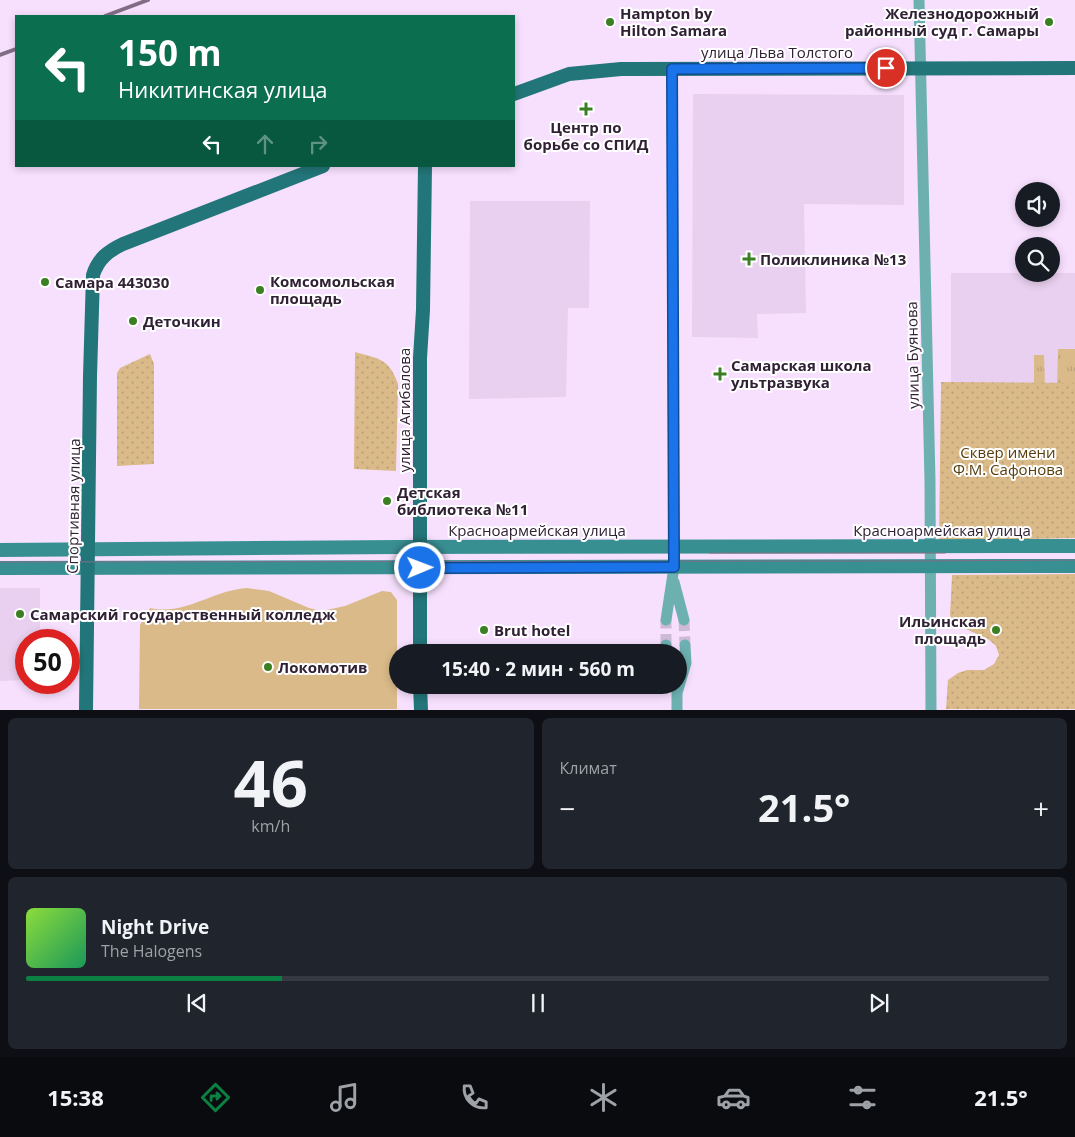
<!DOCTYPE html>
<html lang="ru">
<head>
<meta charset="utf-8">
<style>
  body { margin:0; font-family:"Open Sans",sans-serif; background:#20242c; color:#f1f3f6; height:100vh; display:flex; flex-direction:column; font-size:19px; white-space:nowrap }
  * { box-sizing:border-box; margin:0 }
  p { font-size:16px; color:#9ea1a6 }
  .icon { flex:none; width:28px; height:28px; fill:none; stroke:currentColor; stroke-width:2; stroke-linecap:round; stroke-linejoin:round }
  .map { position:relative; height:710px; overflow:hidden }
  .side { display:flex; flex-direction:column; gap:8px; padding:8px; background:#0d0f14; flex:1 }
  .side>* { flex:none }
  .hud { position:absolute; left:15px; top:15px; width:500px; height:152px; border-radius:0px; box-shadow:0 2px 8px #0003; background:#0b6e4f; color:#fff; overflow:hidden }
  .buttons { position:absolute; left:1015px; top:182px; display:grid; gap:10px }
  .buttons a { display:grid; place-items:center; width:45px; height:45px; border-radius:50%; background:#171b24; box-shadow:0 2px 8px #0003; font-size:25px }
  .speed { position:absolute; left:15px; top:629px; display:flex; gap:10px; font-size:25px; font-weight:700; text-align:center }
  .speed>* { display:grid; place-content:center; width:65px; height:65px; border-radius:50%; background:#171b24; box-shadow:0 2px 8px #0003; line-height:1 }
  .speed .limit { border:8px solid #d22; background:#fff; color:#111 }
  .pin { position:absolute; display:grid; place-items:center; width:42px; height:42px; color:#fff; margin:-21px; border:2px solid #fff; border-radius:50%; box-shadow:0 1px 5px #0007 }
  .me { position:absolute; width:55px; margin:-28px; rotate:89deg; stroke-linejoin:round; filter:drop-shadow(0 0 4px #0008) }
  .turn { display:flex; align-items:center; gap:18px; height:105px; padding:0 20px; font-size:22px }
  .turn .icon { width:65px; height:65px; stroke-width:2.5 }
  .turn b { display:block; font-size:35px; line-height:42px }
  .lanes { display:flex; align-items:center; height:48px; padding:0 20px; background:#0003; justify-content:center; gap:25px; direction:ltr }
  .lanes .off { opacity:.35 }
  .big { font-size:38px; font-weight:700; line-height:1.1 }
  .side .card { flex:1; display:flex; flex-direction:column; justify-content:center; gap:8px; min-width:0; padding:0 18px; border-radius:8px; background:#20242c }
  .side .dial { align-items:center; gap:0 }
  .dial b { font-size:65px; line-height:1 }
  .song { display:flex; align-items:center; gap:15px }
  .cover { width:60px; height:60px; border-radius:8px; background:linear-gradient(135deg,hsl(90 70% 55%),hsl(150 70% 35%)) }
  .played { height:5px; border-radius:2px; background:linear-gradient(90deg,#0b8043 25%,#363941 25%) }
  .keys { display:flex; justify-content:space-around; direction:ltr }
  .heat { display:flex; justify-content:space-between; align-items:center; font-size:28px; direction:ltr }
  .side .tiles { flex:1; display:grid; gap:8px; grid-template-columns:1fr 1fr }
  .card:last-child { grid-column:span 2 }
  .trip { position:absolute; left:389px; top:644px; width:298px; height:50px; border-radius:25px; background:#171b24; box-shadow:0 2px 8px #0003; font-weight:700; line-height:50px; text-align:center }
  .dock { display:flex; height:80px; justify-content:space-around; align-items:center; background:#090b0e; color:#9ea1a6 }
  .dock .icon { width:35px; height:35px }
  .dock .on { color:#0b8043 }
  .dock b { font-size:22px; color:#f1f3f6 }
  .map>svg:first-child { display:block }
  .built { fill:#e9d0f0 }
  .grass { fill:url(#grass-tufts) }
  .park { fill:url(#park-dots) }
  .pitch { fill:#daba89 }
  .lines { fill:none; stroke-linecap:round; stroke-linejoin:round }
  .minor-tunnel { stroke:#cfbad6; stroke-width:11; stroke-dasharray:11 5.5; stroke-linecap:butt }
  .minor { stroke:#6db0b2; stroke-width:11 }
  .secondary { stroke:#388f92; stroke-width:14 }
  .primary { stroke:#227578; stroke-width:14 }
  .tram { stroke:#816e86; stroke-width:1 }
  .rail { stroke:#816e86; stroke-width:4 }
  .route-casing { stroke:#114b97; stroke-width:12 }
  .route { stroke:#1a73e8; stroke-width:9 }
  .poi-dot { fill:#3a7f22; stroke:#fff; stroke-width:2 }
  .labels { text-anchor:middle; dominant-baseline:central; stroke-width:4; stroke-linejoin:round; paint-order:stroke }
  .poi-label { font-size:15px; font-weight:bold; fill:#302134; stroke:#fff; text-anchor:start }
  .street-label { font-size:15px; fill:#302134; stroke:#fff }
  .park-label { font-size:15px; fill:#573d0b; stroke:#fff }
</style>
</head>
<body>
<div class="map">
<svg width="1075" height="710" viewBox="0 0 1075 710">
  <defs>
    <pattern id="grass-tufts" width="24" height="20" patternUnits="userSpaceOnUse" patternTransform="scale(1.25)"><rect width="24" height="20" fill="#daba89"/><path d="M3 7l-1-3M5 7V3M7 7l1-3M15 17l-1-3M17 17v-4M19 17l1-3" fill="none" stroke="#bba077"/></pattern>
    <pattern id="park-dots" width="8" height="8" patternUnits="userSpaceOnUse" patternTransform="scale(1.25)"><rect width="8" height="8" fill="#daba89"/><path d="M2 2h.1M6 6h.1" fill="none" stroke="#bba077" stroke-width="1.8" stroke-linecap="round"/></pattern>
  </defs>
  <rect width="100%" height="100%" fill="#f7e0fe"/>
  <path class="built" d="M693,94L904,95V205L804,204L806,313L757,314L758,338L692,337Z
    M470,201H590L589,308H568L566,397L469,399Z
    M951,273H1075V384L951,383Z
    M0,588H40V640H26V680L0,681Z"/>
  <path class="grass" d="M1058,349H1075V387H1057Z
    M1034,355H1044L1045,387H1034Z"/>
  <path class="park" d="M355,352C379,359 389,358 398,384L396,471L354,469Z
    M150,354L154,364V464L117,466V373L120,368Z
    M941,382L1075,383V538L939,541Z
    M1075,574V709H946L948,680L958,673L967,670H984L994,664L999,655L996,646L988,639L955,624L950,616L952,575Z"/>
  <path class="pitch" d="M247,588L269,591L309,608L322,611L345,606L382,591L391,592L397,600V709H139L140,625L150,608C184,616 213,590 247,588Z"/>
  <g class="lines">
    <path class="minor-tunnel" d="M684,620L685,645
      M666,645V620"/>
    <path class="minor" d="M919,0L930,481L931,710
      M674,582L684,620
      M666,620L674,567L672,69
      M666,652V645
      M677,710V693L686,663L685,645"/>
    <path class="secondary" d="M0,550L401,547L1075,546
      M0,568L1075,566"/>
    <path class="primary" d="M514,94L569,74L621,69L1075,68
      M420,652V358L423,310L425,166
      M420,685L421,710
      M86,710L90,376L93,275C98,259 108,251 123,244L323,166"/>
    <path class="tram" d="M710,553H945
      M0,562L905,561L1075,560"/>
    <path class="rail" d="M105,16L148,0
      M0,55L16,49"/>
  </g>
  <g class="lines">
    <g class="route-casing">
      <path id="route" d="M420,568L674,567L672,69L886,68"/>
    </g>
    <use href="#route" class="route"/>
  </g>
  <g class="poi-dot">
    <circle cx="610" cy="22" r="5"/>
    <circle cx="1049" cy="22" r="5"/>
    <path d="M583.5 101.5h5v5h5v5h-5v5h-5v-5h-5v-5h5z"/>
    <path d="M746.5 251.5h5v5h5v5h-5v5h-5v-5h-5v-5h5z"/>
    <circle cx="45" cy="282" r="5"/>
    <circle cx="260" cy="290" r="5"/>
    <circle cx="133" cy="321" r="5"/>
    <path d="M717.5 366.5h5v5h5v5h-5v5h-5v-5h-5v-5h5z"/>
    <circle cx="387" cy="501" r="5"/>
    <circle cx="20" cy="614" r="5"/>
    <circle cx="484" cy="630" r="5"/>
    <circle cx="996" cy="630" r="5"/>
    <circle cx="268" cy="667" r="5"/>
  </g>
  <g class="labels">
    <g class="poi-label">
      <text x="620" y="13">Hampton by<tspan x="620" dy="17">Hilton Samara</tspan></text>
      <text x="1039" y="13" text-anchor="end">Железнодорожный<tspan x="1039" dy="17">районный суд г. Самары</tspan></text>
      <text x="586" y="127" text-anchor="middle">Центр по<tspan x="586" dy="17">борьбе со СПИД</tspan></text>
      <text x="760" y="259">Поликлиника №13</text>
      <text x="270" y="281">Комсомольская<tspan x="270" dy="17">площадь</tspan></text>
      <text x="55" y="282">Самара 443030</text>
      <text x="143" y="321">Деточкин</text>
      <text x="731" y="365">Самарская школа<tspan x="731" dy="17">ультразвука</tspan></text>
      <text x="397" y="492">Детская<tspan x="397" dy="17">библиотека №11</tspan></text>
      <text x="30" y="614">Самарский государственный колледж</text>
      <text x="986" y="621" text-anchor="end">Ильинская<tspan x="986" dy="17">площадь</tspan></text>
      <text x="494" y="630">Brut hotel</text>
      <text x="278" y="667">Локомотив</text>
    </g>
    <g class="street-label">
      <text x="777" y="52">улица Льва Толстого</text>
      <text transform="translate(912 355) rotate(-91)">улица Буянова</text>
      <text transform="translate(404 410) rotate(-90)">улица Агибалова</text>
      <text transform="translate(73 506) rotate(-89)">Спортивная улица</text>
      <text x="537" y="530">Красноармейская улица</text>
      <text x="942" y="530">Красноармейская улица</text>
    </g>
    <g class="park-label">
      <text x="1008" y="452">Cквер имени<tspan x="1008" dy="17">Ф.М. Сафонова</tspan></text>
    </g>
  </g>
</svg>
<div class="buttons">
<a><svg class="icon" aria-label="sound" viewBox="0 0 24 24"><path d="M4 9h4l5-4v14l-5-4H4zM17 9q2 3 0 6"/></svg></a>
<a><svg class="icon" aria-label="search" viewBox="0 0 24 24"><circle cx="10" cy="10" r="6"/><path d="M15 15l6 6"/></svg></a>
</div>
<div class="speed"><div class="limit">50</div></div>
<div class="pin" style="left:886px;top:68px;background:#d93025"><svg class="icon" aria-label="arrive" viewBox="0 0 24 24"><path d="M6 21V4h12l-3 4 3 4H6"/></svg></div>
<svg class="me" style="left:420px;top:568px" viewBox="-20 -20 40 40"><circle r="17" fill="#1a73e8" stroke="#fff" stroke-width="3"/><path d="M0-11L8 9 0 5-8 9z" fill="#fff"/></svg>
<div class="trip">15:40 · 2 мин · 560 m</div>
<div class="hud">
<div class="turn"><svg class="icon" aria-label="left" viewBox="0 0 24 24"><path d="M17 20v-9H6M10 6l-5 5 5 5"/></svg><div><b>150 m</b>Никитинская улица</div></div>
<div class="lanes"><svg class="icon" aria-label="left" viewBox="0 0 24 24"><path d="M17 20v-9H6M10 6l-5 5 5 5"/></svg><svg class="icon off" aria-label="ahead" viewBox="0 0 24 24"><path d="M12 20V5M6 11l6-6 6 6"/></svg><svg class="icon off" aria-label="right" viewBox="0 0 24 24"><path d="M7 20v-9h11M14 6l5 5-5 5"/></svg></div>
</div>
</div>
<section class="side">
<div class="tiles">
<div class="card dial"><b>46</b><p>km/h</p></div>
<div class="card"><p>Климат</p>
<div class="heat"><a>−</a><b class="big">21.5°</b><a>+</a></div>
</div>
<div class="card">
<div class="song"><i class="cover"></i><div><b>Night Drive</b><p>The Halogens</p></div></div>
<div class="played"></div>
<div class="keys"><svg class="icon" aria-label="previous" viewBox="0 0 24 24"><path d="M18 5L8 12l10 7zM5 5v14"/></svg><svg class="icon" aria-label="pause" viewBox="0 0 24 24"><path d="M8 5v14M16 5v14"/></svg><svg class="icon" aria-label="next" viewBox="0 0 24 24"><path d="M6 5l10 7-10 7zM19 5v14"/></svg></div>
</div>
</div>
</section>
<nav class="dock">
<b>15:38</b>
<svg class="icon on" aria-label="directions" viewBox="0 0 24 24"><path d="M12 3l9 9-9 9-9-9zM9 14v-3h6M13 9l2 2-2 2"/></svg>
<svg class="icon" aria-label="music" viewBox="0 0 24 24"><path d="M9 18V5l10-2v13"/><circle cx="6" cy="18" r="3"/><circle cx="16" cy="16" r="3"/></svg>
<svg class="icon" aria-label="phone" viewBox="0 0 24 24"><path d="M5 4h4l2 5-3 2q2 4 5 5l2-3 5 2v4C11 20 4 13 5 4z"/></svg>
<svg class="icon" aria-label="climate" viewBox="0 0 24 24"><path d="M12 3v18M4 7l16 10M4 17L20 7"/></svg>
<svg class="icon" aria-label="car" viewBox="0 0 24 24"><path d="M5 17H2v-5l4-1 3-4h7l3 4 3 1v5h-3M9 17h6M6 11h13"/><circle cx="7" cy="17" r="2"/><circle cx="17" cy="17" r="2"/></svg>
<svg class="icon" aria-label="filters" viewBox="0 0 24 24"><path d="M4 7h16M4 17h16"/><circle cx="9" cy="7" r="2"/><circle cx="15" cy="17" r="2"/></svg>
<b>21.5°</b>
</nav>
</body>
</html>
